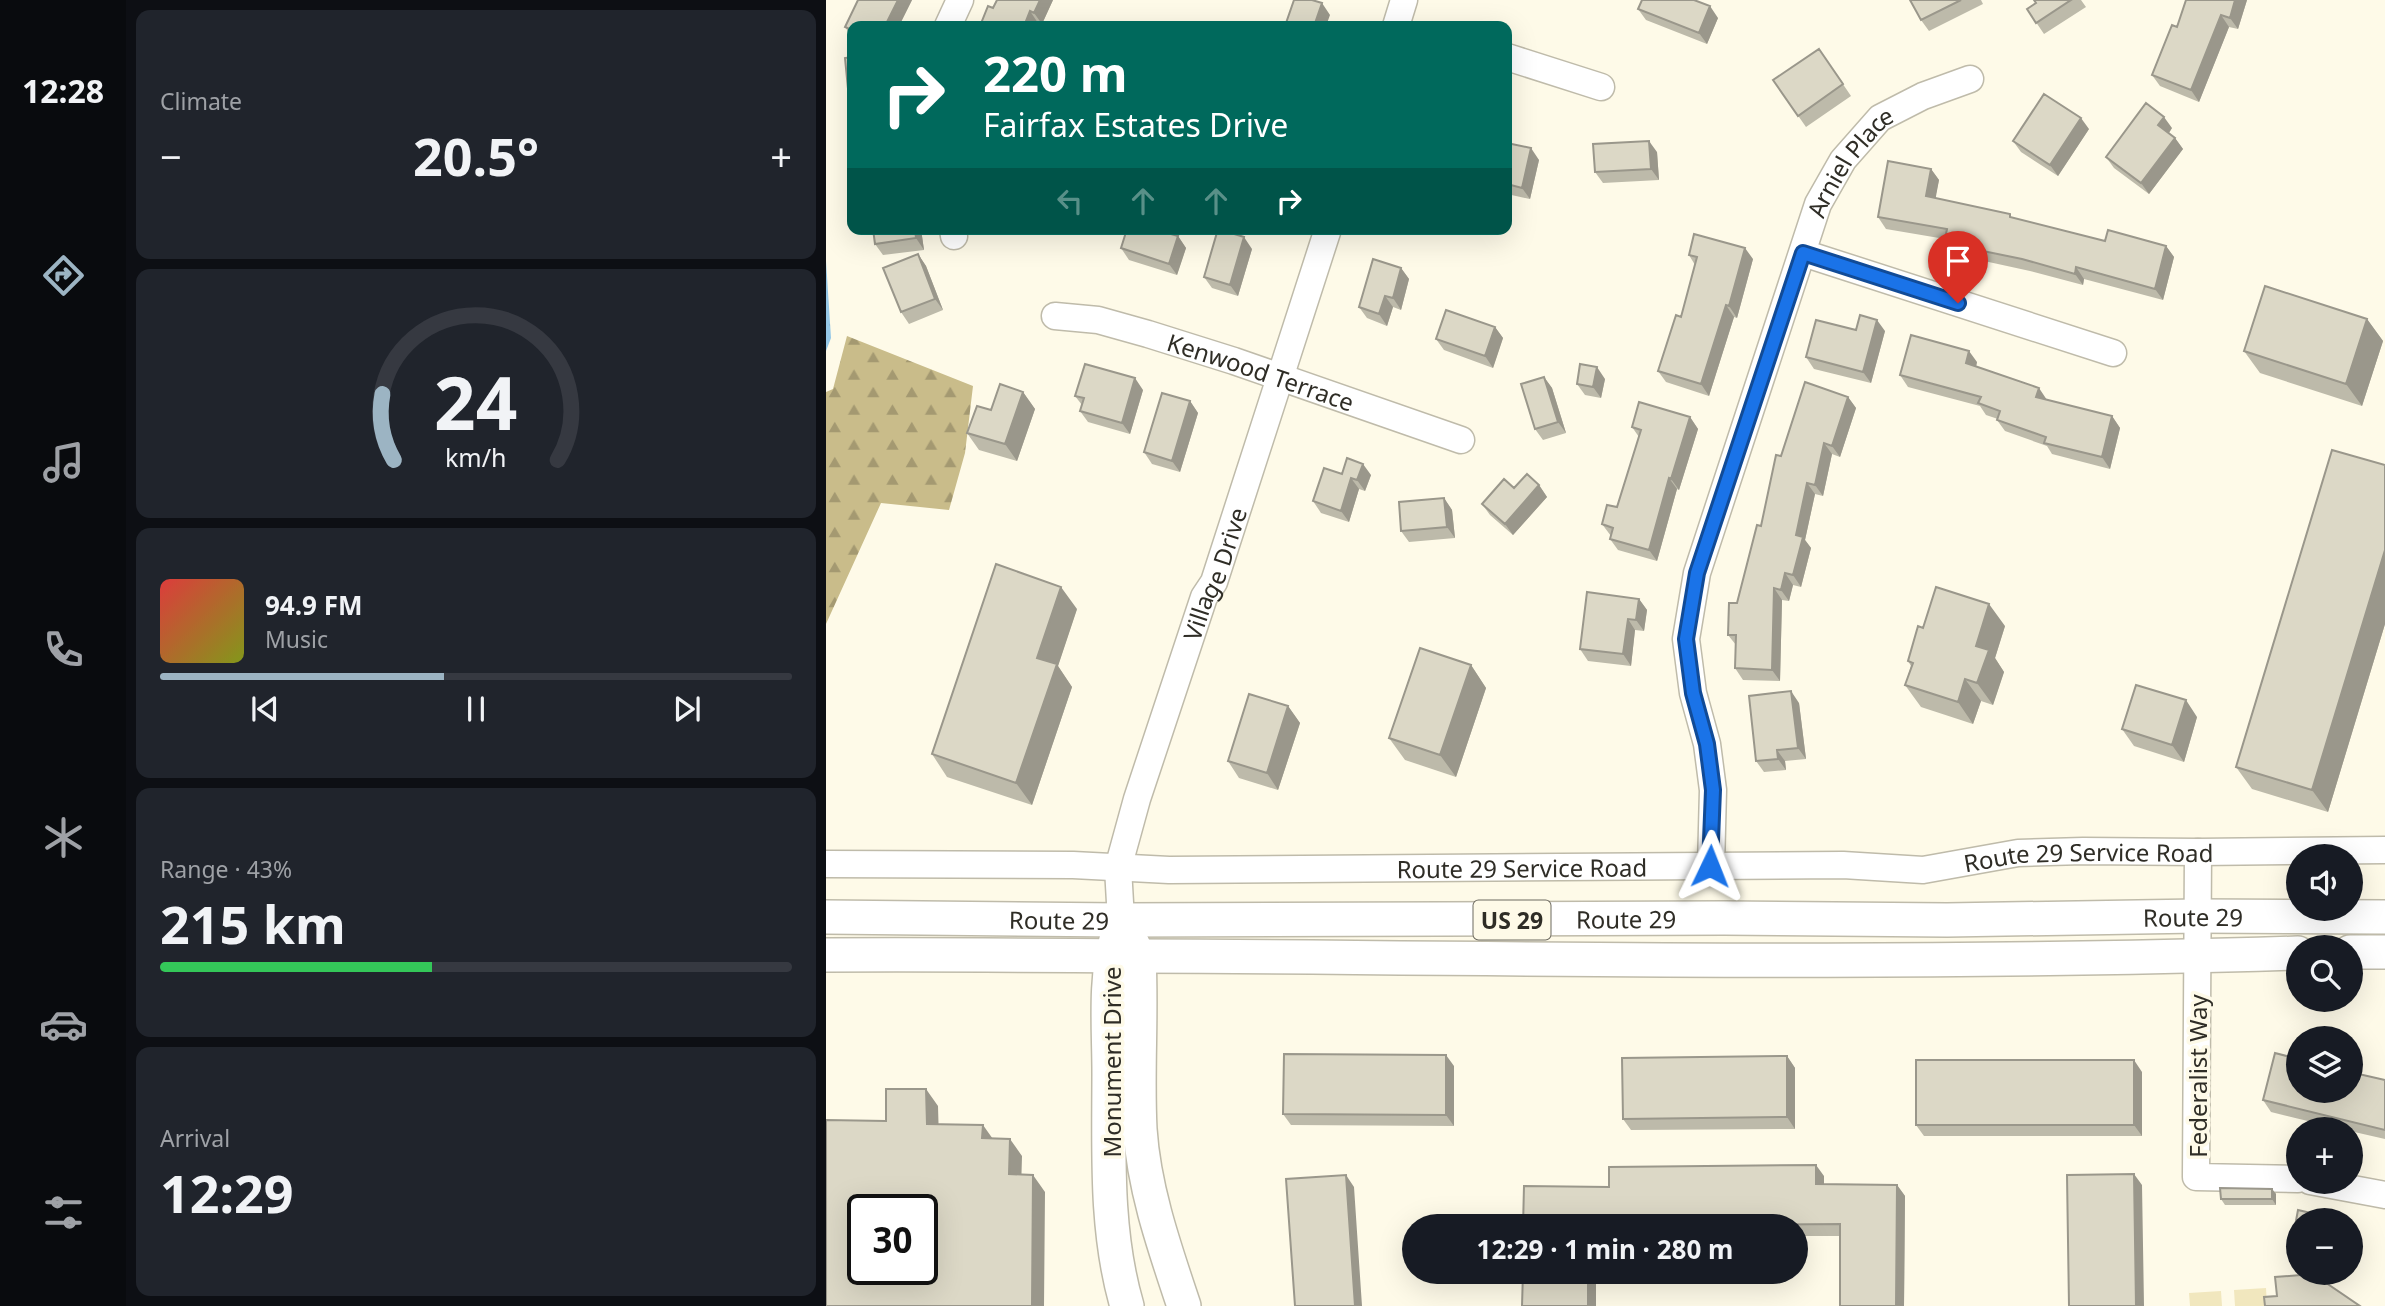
<!DOCTYPE html>
<html lang="en">
<head>
<meta charset="utf-8">
<style>
  body { margin:0; font-family:"Noto Sans",sans-serif; background:#20242c; color:#f1f3f6; height:100vh; display:flex; flex-direction:column; font-size:26px; white-space:nowrap }
  * { box-sizing:border-box; margin:0 }
  p { font-size:23px; color:#9ea1a6 }
  .icon { flex:none; width:38px; height:38px; fill:none; stroke:currentColor; stroke-width:2; stroke-linecap:round; stroke-linejoin:round }
  .map { position:relative; flex:1; overflow:hidden }
  .side { display:flex; flex-direction:column; gap:10px; padding:10px; background:#0d0f14; width:700px }
  .side>* { flex:none }
  .banner { position:absolute; left:21px; top:21px; width:665px; height:214px; border-radius:14px; box-shadow:0 7px 28px #0002; background:#00695c; color:#fff; overflow:hidden }
  .buttons { position:absolute; left:1460px; top:844px; display:grid; gap:14px }
  .buttons a { display:grid; place-items:center; width:77px; height:77px; border-radius:50%; background:#171b24; box-shadow:0 7px 28px #0002; font-size:35px }
  .speed { position:absolute; left:21px; top:1194px; display:flex; gap:14px; font-size:35px; font-weight:700; text-align:center }
  .speed>* { display:grid; place-content:center; width:91px; height:91px; border-radius:50%; background:#171b24; box-shadow:0 7px 28px #0002; line-height:1 }
  .speed .limit { border:4px solid #111; border-radius:10px; background:#fff; color:#111 }
  .pin { position:absolute; display:grid; place-items:center; width:60px; height:60px; color:#fff; margin:-72px -30px; border-radius:50% 50% 50% 0; rotate:-45deg; box-shadow:0 0 7px #0007 }
  .pin .icon { rotate:45deg }
  .me { position:absolute; width:77px; margin:-38px; rotate:2deg; stroke-linejoin:round; filter:drop-shadow(0 0 5px #0008) }
  .turn { display:flex; align-items:center; gap:24px; height:147px; padding:0 21px; font-size:32px }
  .turn .icon { width:91px; height:91px; stroke-width:2.5 }
  .turn b { display:block; font-size:49px; line-height:60px }
  .lanes { display:flex; align-items:center; height:66px; padding:0 21px; background:#0003; justify-content:center; gap:35px; direction:ltr }
  .lanes .off { opacity:.35 }
  .big { font-size:52px; font-weight:700; line-height:1.1 }
  .side .widget { flex:1; display:flex; flex-direction:column; justify-content:center; gap:10px; min-width:0; padding:0 24px; border-radius:14px; background:#20242c }
  .side .dial { align-items:center; gap:0 }
  .dial svg { height:182px; overflow:visible; fill:none; stroke:#363941; stroke-width:7; stroke-linecap:round; text-anchor:middle }
  .dial text { fill:#f1f3f6; stroke:none }
  .song { display:flex; align-items:center; gap:21px }
  .cover { width:84px; height:84px; border-radius:10px; background:linear-gradient(135deg,hsl(0 70% 55%),hsl(70 70% 35%)) }
  .played { height:7px; border-radius:4px; background:linear-gradient(90deg,#9cb4c3 45%,#363941 45%) }
  .keys { display:flex; justify-content:space-around; direction:ltr }
  .heat { display:flex; justify-content:space-between; align-items:center; font-size:38px; direction:ltr }
  .charge { height:10px; border-radius:5px; background:linear-gradient(90deg,#34c759 43%,#363941 0) }
  .trip { position:absolute; left:576px; top:1214px; width:406px; height:70px; border-radius:35px; background:#171b24; box-shadow:0 7px 28px #0002; font-weight:700; line-height:70px; text-align:center }
  main { display:flex; flex:1; min-height:0 }
  .tab-bar { display:flex; flex-direction:column; width:126px; justify-content:space-around; align-items:center; background:#090b0e; color:#9ea1a6 }
  .tab-bar .icon { width:49px; height:49px }
  .tab-bar .on { color:#9cb4c3 }
  .tab-bar b { font-size:32px; color:#f1f3f6 }
  .map>svg:first-child { display:block }
  .green { fill:#f1e7be }
  .forest { fill:url(#forest-firs) }
  .water { fill:url(#water-ripples) }
  .lines { fill:none; stroke-linecap:round; stroke-linejoin:round }
  .minor-casing { stroke:#bfbbaa; stroke-width:29 }
  .major-casing { stroke:#bfbbaa; stroke-width:36 }
  .minor { stroke:#fff; stroke-width:26 }
  .major { stroke:#fff; stroke-width:33 }
  .wall { fill:#bdbaaa }
  .shaded-wall { fill:#9a978b }
  .building { fill:#dcd8c6; stroke:#9a978b; stroke-width:2; fill-rule:evenodd }
  .route-casing { stroke:#114b97; stroke-width:18 }
  .route { stroke:#1a73e8; stroke-width:12 }
  .labels { text-anchor:middle; dominant-baseline:central; stroke-width:7; stroke-linejoin:round; paint-order:stroke }
  .shield { fill:#fefae8; stroke:#6d6a60; stroke-width:2 }
  .shield-label { font-size:23px; font-weight:bold; fill:#2f2d26 }
  .street-label { font-size:24px; fill:#2f2d26; stroke:#fefae8 }
</style>
</head>
<body>
<main>
<nav class="tab-bar">
<b>12:28</b>
<svg class="icon on" aria-label="directions" viewBox="0 0 24 24"><path d="M12 3l9 9-9 9-9-9zM9 14v-3h6M13 9l2 2-2 2"/></svg>
<svg class="icon" aria-label="music" viewBox="0 0 24 24"><path d="M9 18V5l10-2v13"/><circle cx="6" cy="18" r="3"/><circle cx="16" cy="16" r="3"/></svg>
<svg class="icon" aria-label="phone" viewBox="0 0 24 24"><path d="M5 4h4l2 5-3 2q2 4 5 5l2-3 5 2v4C11 20 4 13 5 4z"/></svg>
<svg class="icon" aria-label="climate" viewBox="0 0 24 24"><path d="M12 3v18M4 7l16 10M4 17L20 7"/></svg>
<svg class="icon" aria-label="car" viewBox="0 0 24 24"><path d="M5 17H2v-5l4-1 3-4h7l3 4 3 1v5h-3M9 17h6M6 11h13"/><circle cx="7" cy="17" r="2"/><circle cx="17" cy="17" r="2"/></svg>
<svg class="icon" aria-label="filters" viewBox="0 0 24 24"><path d="M4 7h16M4 17h16"/><circle cx="9" cy="7" r="2"/><circle cx="15" cy="17" r="2"/></svg>
</nav>
<section class="side">
<div class="widget"><p>Climate</p>
<div class="heat"><a>−</a><b class="big">20.5°</b><a>+</a></div>
</div>
<div class="widget dial"><svg viewBox="0 0 100 80">
<path d="M14 69A42 42 0 1 1 86 69"/>
<path d="M14 69A42 42 0 0 1 9 40" stroke="#9cb4c3"/>
<text x="50" y="56" font-size="32" font-weight="700">24</text>
<text x="50" y="72" font-size="11">km/h</text>
</svg></div>
<div class="widget">
<div class="song"><i class="cover"></i><div><b>94.9 FM</b><p>Music</p></div></div>
<div class="played"></div>
<div class="keys"><svg class="icon" aria-label="previous" viewBox="0 0 24 24"><path d="M18 5L8 12l10 7zM5 5v14"/></svg><svg class="icon" aria-label="pause" viewBox="0 0 24 24"><path d="M8 5v14M16 5v14"/></svg><svg class="icon" aria-label="next" viewBox="0 0 24 24"><path d="M6 5l10 7-10 7zM19 5v14"/></svg></div>
</div>
<div class="widget"><p>Range · 43%</p><b class="big">215 km</b><div class="charge"></div></div>
<div class="widget"><p>Arrival</p><b class="big">12:29</b></div>
</section>
<div class="map">
<svg width="1559" height="1306" viewBox="0 0 1559 1306">
  <defs>
    <pattern id="forest-firs" width="22" height="20" patternUnits="userSpaceOnUse" patternTransform="scale(1.75)"><rect width="22" height="20" fill="#c9bc8a"/><path d="M5 1l3.5 6h-7zM16 11l3.5 6h-7z" fill="#a49971"/></pattern>
    <pattern id="water-ripples" width="26" height="14" patternUnits="userSpaceOnUse" patternTransform="scale(1.75)"><rect width="26" height="14" fill="#96c8e7"/><path d="M2 4q2-2 4 0t4 0M15 11q2-2 4 0t4 0" fill="none" stroke="#82acc6"/></pattern>
  </defs>
  <rect width="100%" height="100%" fill="#fefae8"/>
  <path class="green" d="M1440,1288L1441,1306H1409L1408,1290Z
    M1395,1291L1396,1306H1364L1363,1293Z"/>
  <path class="forest" d="M21,336L147,386L139,453L123,510L55,503L0,624V392L7,389Z"/>
  <path class="water" d="M0,261L5,338L0,351Z"/>
  <g class="lines">
    <g class="minor-casing">
      <g id="minor">
        <path d="M122,26L134,0"/>
        <path d="M570,26L578,0"/>
        <path d="M681,57L775,87"/>
        <path d="M127,229L128,236"/>
        <path d="M977,253L1287,353"/>
        <path id="s1" d="M229,316L272,320L322,334L408,361L635,440"/>
        <path d="M1372,852L1370,1177L1472,1179"/>
        <path id="s2" d="M0,864L247,865L343,870L1017,865L1097,870L1192,853L1257,851L1372,852L1559,850"/>
        <path id="s3" d="M885,866L887,790L881,744L867,693L860,639L871,573L992,204L1017,160L1054,118L1097,96L1144,79"/>
        <path id="s4" d="M295,920L292,868L311,799L378,597L388,582L502,229"/>
        <path d="M1484,1181L1559,1195"/>
      </g>
    </g>
    <g class="major-casing">
      <g id="major">
        <path id="s5" d="M0,917L295,920L898,918L1121,920L1372,916L1559,917"/>
        <path d="M291,936C278,980 283,1028 283,1073C283,1151 279,1231 301,1306"/>
        <path d="M304,938L313,957C316,1015 311,1072 314,1129C318,1190 339,1249 358,1306"/>
        <path d="M1524,952H1559"/>
        <path d="M0,955C490,953 981,969 1472,953"/>
      </g>
    </g>
    <use href="#minor" class="minor"/>
    <use href="#major" class="major"/>
  </g>
  <path class="wall" d="M32,0H86L73,26H26V37L19,27Z
    M227,0L216,24L167,8Z
    M1084,0H1155L1157,4L1103,31L1095,20Z
    M1208,0H1255L1260,7L1218,34L1201,9L1210,3Z
    M1421,0L1412,29L1403,27L1373,102L1334,86L1326,75L1351,27Z
    M812,9L892,18L881,44L820,20Z
    M993,49L1025,96L980,127L947,80Z
    M1346,128L1343,133L1349,138L1357,149L1323,194L1288,168L1280,157Z
    M1263,129L1232,176L1195,152L1187,141Z
    M681,143L713,160L704,199L681,194Z
    M831,152L833,180L777,183L769,172Z
    M1105,169L1113,180L1109,198L1279,241L1340,246L1348,257L1337,300L1258,279L1257,285L1204,271L1126,254L1118,243L1119,239L1060,229L1052,217Z
    M45,229H95L98,250L57,255L49,244L47,230Z
    M349,236H352L360,248L351,275L303,260L295,248Z
    M426,249L412,296L386,288L378,277Z
    M92,254L100,266L117,310L83,324L75,312Z
    M863,255L927,259L911,318L908,317L883,396L840,382L832,371L855,317L869,265Z
    M575,268L583,279L575,310L567,307L561,326L541,318L533,307Z
    M1541,319L1557,341L1536,406L1434,373L1418,351Z
    M669,327L677,338L667,368L618,350L610,339Z
    M1030,330L1059,331L1045,383L988,369L980,357Z
    M1151,362L1150,367L1221,400L1286,416L1294,428L1284,469L1226,454L1221,446L1179,431L1171,420L1172,419L1160,415L1154,406L1082,387L1074,375Z
    M718,377L726,388L740,433L717,440L709,429Z
    M779,379L775,398L759,395L751,384Z
    M317,390L304,434L262,422L254,411L256,405L249,396Z
    M197,392L209,409L191,461L153,450L141,433L165,410Z
    M1022,397L1030,408L1014,457L1006,454L997,496L989,494L979,540L985,548L975,587L967,585L963,601L956,600L954,681L917,680L909,668L910,645L902,635L955,456Z
    M364,401L372,413L354,472L326,464L318,452Z
    M864,417L872,429L853,490L851,489L831,561L792,550L784,539L785,536L776,524L791,507L813,437L806,427Z
    M1559,465V624L1502,812L1426,789L1410,767Z
    M516,474L545,475L539,491L533,489L523,522L495,513L487,501Z
    M713,485L721,497L687,535L664,515L656,504L688,488Z
    M618,498L626,510L629,538L583,542L575,531Z
    M813,599L821,610L818,631L809,630L805,666L762,661L754,649Z
    M251,609L232,666L246,687L206,805L121,777L106,754Z
    M1179,626L1169,658L1178,672L1167,705L1155,701L1147,724L1095,707L1079,685L1085,666L1082,661L1097,628Z
    M645,665L660,688L630,777L579,760L563,738Z
    M973,703L980,759L959,761L960,770L938,772L930,761Z
    M462,706L474,723L452,790L413,778L402,761Z
    M1371,717L1358,762L1308,746L1296,729Z
    M961,1056L969,1068V1129L805,1130L797,1119Z
    M628,1066V1126L465,1125L457,1114Z
    M1316,1072V1136H1098L1090,1125Z
    M1559,1080V1139L1524,1131V1129H1515L1445,1112L1437,1100Z
    M998,1176V1185H1071L1079,1196L1078,1306H1014V1236H970V1227H697L783,1187Z
    M1446,1189L1450,1194V1205H1399L1395,1199Z"/>
  <path class="shaded-wall" d="M72,0H86L73,26H59Z
    M214,0H227L216,24L208,13Z
    M1409,0H1421L1412,29L1404,18Z
    M496,3L504,15L500,26H488Z
    M884,6L892,18L881,44L873,33Z
    M204,11L212,23L210,26H198Z
    M1395,15L1403,27L1373,102L1365,90Z
    M1338,117L1346,128L1340,137L1332,125Z
    M1255,118L1263,129L1232,176L1224,165Z
    M1349,138L1357,149L1323,194L1315,183Z
    M823,141L831,152L833,180L825,169Z
    M705,148L713,160L704,199L696,188Z
    M1105,169L1113,180L1108,207L1100,196Z
    M89,229H95L98,250L90,238Z
    M339,229H351L346,244L338,232Z
    M352,236L360,248L351,275L343,264Z
    M418,237L426,249L412,296L404,285Z
    M1340,246L1348,257L1337,300L1329,289Z
    M919,248L927,259L911,318L903,306Z
    M92,254L100,266L117,310L109,299Z
    M1250,267L1258,279L1257,285L1249,274Z
    M575,268L583,279L575,310L567,298Z
    M559,296L567,307L561,326L553,314Z
    M900,305L908,317L883,396L875,384Z
    M1541,319L1557,341L1536,406L1520,384Z
    M1051,320L1059,331L1045,383L1037,372Z
    M669,327L677,338L667,368L659,356Z
    M1143,351L1151,362L1148,375L1140,363Z
    M771,367L779,379L775,398L767,387Z
    M718,377L726,388L740,433L732,422Z
    M309,378L317,390L304,434L296,423Z
    M1213,388L1221,400L1210,397Z
    M197,392L209,409L191,461L179,444Z
    M1022,397L1030,408L1014,457L1006,446Z
    M364,401L372,413L354,472L346,461Z
    M1286,416L1294,428L1284,469L1276,457Z
    M864,417L872,429L853,490L845,479Z
    M998,443L1006,454L997,496L989,485Z
    M537,464L545,475L539,491L531,480Z
    M525,478L533,489L523,522L515,511Z
    M843,478L851,489L831,561L823,550Z
    M981,483L989,494L979,540L985,548L975,587L967,575L970,535Z
    M713,485L721,497L687,535L679,524Z
    M618,498L626,510L629,538L621,527Z
    M1559,550V624L1502,812L1486,790Z
    M959,573L967,585L963,601L955,590Z
    M235,587L251,609L232,666L246,687L206,805L190,783L211,658Z
    M948,588L956,600L954,681L946,670Z
    M813,599L821,610L818,631L810,620Z
    M1163,604L1179,626L1169,658L1178,672L1167,705L1151,683L1150,646Z
    M802,619L809,630L805,666L797,654Z
    M645,665L660,688L630,777L614,755Z
    M1139,679L1155,701L1147,724L1132,702Z
    M965,691L973,703L980,759L972,748Z
    M1360,700L1371,717L1358,762L1346,745Z
    M462,706L474,723L452,790L441,773Z
    M951,750L959,761L960,770L952,759Z
    M620,1055L628,1066V1126L620,1115Z
    M961,1056L969,1068V1129L961,1117Z
    M1308,1060L1316,1072V1136L1308,1125Z
    M100,1089L112,1106L113,1141L101,1124Z
    M157,1125L169,1142L156,1138Z
    M184,1139L196,1156L195,1191L183,1174Z
    M990,1165L998,1176V1196L990,1184Z
    M1308,1174L1316,1185L1318,1306H1310Z
    M207,1175L219,1192L218,1306H206Z
    M520,1175L528,1187L536,1306H529Z
    M1071,1185L1079,1196L1078,1306H1070Z
    M1446,1189L1450,1194V1205L1446,1199Z
    M1524,1224L1527,1227L1524,1242Z
    M762,1272H770V1306H762Z"/>
  <path class="building" d="M32,0H72L59,26H26V30L19,27Z
    M171,0H214L208,13L204,11L198,26H154L162,6L167,8Z
    M468,0H486L496,3L488,26H459Z
    M816,0H868L884,6L873,33L812,9Z
    M1084,0H1135L1095,20Z
    M1208,0H1245L1210,23L1201,9L1210,3Z
    M1360,0H1409L1404,18L1395,15L1365,90L1326,75L1346,25L1351,27Z
    M993,49L1017,84L972,116L947,80Z
    M26,57V130L19,58Z
    M1218,94L1255,118L1224,165L1187,141Z
    M1320,103L1338,117L1332,125L1349,138L1315,183L1280,157Z
    M823,141L825,169L769,172L767,144Z
    M681,143L705,148L696,188L681,184Z
    M1062,161L1105,169L1100,196L1184,214V217L1279,241L1282,230L1340,246L1329,289L1250,267L1249,274L1196,259L1118,243L1121,229L1052,217Z
    M47,229H89L90,238L49,244Z
    M301,229H339L338,232L352,236L343,264L295,248Z
    M392,229L418,237L404,285L378,277Z
    M868,234L919,248L903,306L900,305L875,384L832,371L850,315L855,317L871,257L863,255Z
    M92,254L109,299L75,312L57,268Z
    M547,259L575,268L567,298L559,296L553,314L533,307Z
    M1439,286L1541,319L1520,384L1418,351Z
    M620,310L669,327L659,356L610,339Z
    M1034,315L1051,320L1037,372L980,357L990,320L1030,330Z
    M1085,335L1143,351L1140,363L1213,388L1210,397L1286,416L1276,457L1218,443L1220,437L1171,420L1174,411L1152,403L1155,397L1074,375Z
    M259,364L309,378L296,423L254,411L258,398L249,396Z
    M754,364L771,367L767,387L751,384Z
    M718,377L732,422L709,429L695,384Z
    M979,382L1022,397L1006,446L998,443L989,485L981,483L970,535L977,537L967,575L959,573L955,590L948,588L946,670L909,668L910,635H902L903,603H911L931,525L935,526L950,455L955,456Z
    M174,384L197,392L179,444L141,433L151,406L165,410Z
    M336,393L364,401L346,461L318,452Z
    M813,402L864,417L845,479L843,478L823,550L784,539L787,528L776,524L781,505L791,507L815,430L806,427Z
    M1506,450L1559,465V550L1486,790L1410,767Z
    M521,458L537,464L531,480L525,478L515,511L487,501L498,468L516,474Z
    M701,474L713,485L679,524L656,504L678,479L688,488Z
    M618,498L621,527L575,531L573,502Z
    M170,564L235,587L211,658L231,664L190,783L106,754Z
    M1110,587L1163,604L1150,646L1163,650L1151,683L1139,679L1132,702L1079,685L1087,663L1082,661L1092,626L1097,628Z
    M761,592L813,599L810,620L802,619L797,654L754,649Z
    M594,648L645,665L614,755L563,738Z
    M1310,685L1360,700L1346,745L1296,729Z
    M965,691L972,748L951,750L952,759L930,761L923,696Z
    M423,694L462,706L441,773L402,761Z
    M1449,1053L1472,1059V1090H1524V1072L1559,1080V1130L1437,1100Z
    M458,1054L620,1055V1115L457,1114Z
    M961,1056V1117L797,1119L796,1058Z
    M1090,1060H1308V1125H1090Z
    M60,1089H100L101,1124L157,1125L156,1138L184,1139L183,1174L207,1175L206,1306H0V1120L60,1121ZM37,1209H96V1269H37Z
    M990,1165V1184L1071,1185L1070,1306H1014V1224L697,1227L698,1186L783,1187V1167Z
    M1308,1174L1310,1306H1243L1241,1175Z
    M520,1175L529,1306H469L460,1179Z
    M1394,1188L1446,1189V1199H1395Z
    M1472,1210L1515,1220H1472V1227L1469,1226Z
    M697,1272H762V1306H696Z
    M1487,1274L1534,1306H1439L1438,1297L1451,1296L1449,1277Z"/>
  <g class="lines">
    <g class="route-casing">
      <path id="route" d="M884,866L887,790L881,744L867,693L860,639L871,573L977,253L1132,303"/>
    </g>
    <use href="#route" class="route"/>
  </g>
  <g class="labels">
    <rect class="shield" x="647.5" y="900.5" width="77" height="39" rx="5"/>
    <g class="shield-label">
      <text x="686" y="920">US 29</text>
    </g>
    <g class="street-label">
      <text stroke="none"><textPath href="#s3" startOffset="738">Arniel Place</textPath></text>
      <text stroke="none"><textPath href="#s1" startOffset="214">Kenwood Terrace</textPath></text>
      <text stroke="none"><textPath href="#s4" startOffset="362">Village Drive</textPath></text>
      <text stroke="none"><textPath href="#s2" startOffset="1264">Route 29 Service Road</textPath></text>
      <text stroke="none"><textPath href="#s2" startOffset="696">Route 29 Service Road</textPath></text>
      <text stroke="none"><textPath href="#s5" startOffset="1367">Route 29</textPath></text>
      <text stroke="none"><textPath href="#s5" startOffset="233">Route 29</textPath></text>
      <text stroke="none"><textPath href="#s5" startOffset="800">Route 29</textPath></text>
      <text transform="translate(285 1062) rotate(-90)">Monument Drive</text>
      <text transform="translate(1371 1076) rotate(-90)">Federalist Way</text>
    </g>
  </g>
</svg>
<div class="buttons">
<a><svg class="icon" aria-label="sound" viewBox="0 0 24 24"><path d="M4 9h4l5-4v14l-5-4H4zM17 9q2 3 0 6"/></svg></a>
<a><svg class="icon" aria-label="search" viewBox="0 0 24 24"><circle cx="10" cy="10" r="6"/><path d="M15 15l6 6"/></svg></a>
<a><svg class="icon" aria-label="layers" viewBox="0 0 24 24"><path d="M12 4l9 5-9 5-9-5zM3 14l9 5 9-5"/></svg></a>
<a>+</a>
<a>−</a>
</div>
<div class="speed"><div class="limit">30</div></div>
<div class="pin" style="left:1132px;top:303px;background:#d93025"><svg class="icon" aria-label="arrive" viewBox="0 0 24 24"><path d="M6 21V4h12l-3 4 3 4H6"/></svg></div>
<svg class="me" style="left:884px;top:866px" viewBox="-20 -20 40 40"><path d="M0-17L14 15 0 8-14 15z" fill="#1a73e8" stroke="#fff" stroke-width="4"/></svg>
<div class="trip">12:29 · 1 min · 280 m</div>
<div class="banner">
<div class="turn"><svg class="icon" aria-label="right" viewBox="0 0 24 24"><path d="M7 20v-9h11M14 6l5 5-5 5"/></svg><div><b>220 m</b>Fairfax Estates Drive</div></div>
<div class="lanes"><svg class="icon off" aria-label="left" viewBox="0 0 24 24"><path d="M17 20v-9H6M10 6l-5 5 5 5"/></svg><svg class="icon off" aria-label="ahead" viewBox="0 0 24 24"><path d="M12 20V5M6 11l6-6 6 6"/></svg><svg class="icon off" aria-label="ahead" viewBox="0 0 24 24"><path d="M12 20V5M6 11l6-6 6 6"/></svg><svg class="icon" aria-label="right" viewBox="0 0 24 24"><path d="M7 20v-9h11M14 6l5 5-5 5"/></svg></div>
</div>
</div>
</main>
</body>
</html>
